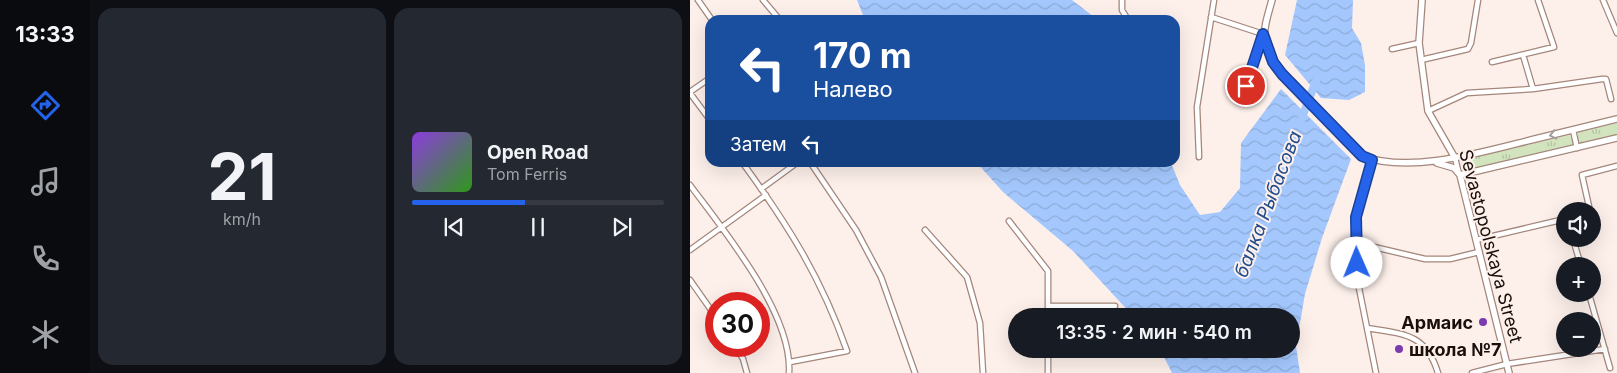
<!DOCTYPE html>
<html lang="ru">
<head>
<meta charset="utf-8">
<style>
  body { margin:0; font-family:Inter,sans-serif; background:#242831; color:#f1f3f6; height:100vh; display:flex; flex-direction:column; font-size:19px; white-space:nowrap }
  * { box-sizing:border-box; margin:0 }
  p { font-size:16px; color:#9ea1a6 }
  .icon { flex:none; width:28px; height:28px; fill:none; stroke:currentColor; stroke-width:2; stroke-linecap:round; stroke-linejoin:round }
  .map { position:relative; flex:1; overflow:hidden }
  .panel { display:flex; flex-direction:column; gap:8px; padding:8px; background:#0d0f14; width:600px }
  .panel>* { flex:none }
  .banner { position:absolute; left:15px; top:15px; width:475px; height:152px; border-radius:15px; box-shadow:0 5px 20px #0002; background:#1a4fa0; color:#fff; overflow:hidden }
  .fabs { position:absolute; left:866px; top:202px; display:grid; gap:10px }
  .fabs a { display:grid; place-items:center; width:45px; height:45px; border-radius:50%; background:#171b24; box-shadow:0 5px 20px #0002; font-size:25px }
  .speed { position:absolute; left:15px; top:292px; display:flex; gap:10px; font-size:25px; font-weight:700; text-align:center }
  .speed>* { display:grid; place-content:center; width:65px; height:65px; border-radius:50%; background:#171b24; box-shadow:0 5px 20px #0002; line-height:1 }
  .speed .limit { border:8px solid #d22; background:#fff; color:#111 }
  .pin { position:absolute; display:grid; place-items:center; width:42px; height:42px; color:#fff; margin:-21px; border:2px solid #fff; border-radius:50%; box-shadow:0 1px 5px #0007 }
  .me { position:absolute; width:55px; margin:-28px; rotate:359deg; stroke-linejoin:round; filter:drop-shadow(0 0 4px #0008) }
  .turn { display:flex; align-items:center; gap:18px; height:105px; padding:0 25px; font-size:22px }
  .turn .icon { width:65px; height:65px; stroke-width:2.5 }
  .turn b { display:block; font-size:35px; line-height:42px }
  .then { display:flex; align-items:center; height:48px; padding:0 25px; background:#0003; gap:10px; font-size:19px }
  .panel .tile { flex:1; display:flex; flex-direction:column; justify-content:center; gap:8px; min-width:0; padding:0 18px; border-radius:15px; background:#242831 }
  .panel .dial { align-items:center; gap:0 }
  .dial b { font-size:65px; line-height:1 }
  .song { display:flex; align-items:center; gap:15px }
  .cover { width:60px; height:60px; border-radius:8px; background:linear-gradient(135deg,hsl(270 70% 55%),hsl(110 70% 35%)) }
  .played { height:5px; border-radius:2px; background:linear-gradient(90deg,#2563eb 45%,#363941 45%) }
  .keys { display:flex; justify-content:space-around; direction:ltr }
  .panel .tiles { flex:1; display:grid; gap:8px; grid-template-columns:repeat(2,1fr) }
  .trip { position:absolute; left:318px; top:308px; width:292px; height:50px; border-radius:25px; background:#171b24; box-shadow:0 5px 20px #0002; font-weight:600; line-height:50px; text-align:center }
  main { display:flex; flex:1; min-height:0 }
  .tabs { display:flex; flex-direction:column; width:90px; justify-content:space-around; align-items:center; background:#090b0e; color:#9ea1a6 }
  .tabs .icon { width:35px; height:35px }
  .tabs .on { color:#2563eb }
  .tabs b { font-size:22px; color:#f1f3f6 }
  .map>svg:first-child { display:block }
  .grass { fill:url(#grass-tufts) }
  .water { fill:url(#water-waves) }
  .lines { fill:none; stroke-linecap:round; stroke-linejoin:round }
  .river { stroke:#a4c8fe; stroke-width:8 }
  .minor-casing { stroke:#a4867b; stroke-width:7 }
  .major-casing { stroke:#a4867b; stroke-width:8 }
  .minor { stroke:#fff; stroke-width:4.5 }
  .major { stroke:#fff; stroke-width:5.5 }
  .oneway { stroke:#a39f9d }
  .route-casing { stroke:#184099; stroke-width:12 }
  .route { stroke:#2563eb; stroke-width:9 }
  .poi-dot { fill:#7b3aae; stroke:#fdf0eb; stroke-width:2 }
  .labels { text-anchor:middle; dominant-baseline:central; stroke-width:4; stroke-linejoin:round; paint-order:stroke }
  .street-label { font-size:18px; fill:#1a0f0b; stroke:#fdf0eb }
  .poi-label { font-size:18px; font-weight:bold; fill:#1a0f0b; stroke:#fdf0eb; text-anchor:end }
  .water-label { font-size:19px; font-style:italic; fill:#224d8d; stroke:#fdf0eb }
</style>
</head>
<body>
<main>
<nav class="tabs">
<b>13:33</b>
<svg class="icon on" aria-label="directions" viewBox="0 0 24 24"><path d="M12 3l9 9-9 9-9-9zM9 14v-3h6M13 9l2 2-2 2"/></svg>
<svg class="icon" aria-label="music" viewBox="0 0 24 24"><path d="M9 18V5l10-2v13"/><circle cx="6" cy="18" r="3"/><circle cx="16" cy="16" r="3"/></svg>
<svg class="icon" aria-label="phone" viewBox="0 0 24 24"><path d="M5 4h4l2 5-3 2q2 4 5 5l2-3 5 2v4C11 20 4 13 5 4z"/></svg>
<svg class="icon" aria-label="climate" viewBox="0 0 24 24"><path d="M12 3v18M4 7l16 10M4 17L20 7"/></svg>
</nav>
<section class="panel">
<div class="tiles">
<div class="tile dial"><b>21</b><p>km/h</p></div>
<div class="tile">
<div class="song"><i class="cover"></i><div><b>Open Road</b><p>Tom Ferris</p></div></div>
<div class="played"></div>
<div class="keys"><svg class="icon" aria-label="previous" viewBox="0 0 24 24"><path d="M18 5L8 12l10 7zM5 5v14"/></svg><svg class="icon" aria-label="pause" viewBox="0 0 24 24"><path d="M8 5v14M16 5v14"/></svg><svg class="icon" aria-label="next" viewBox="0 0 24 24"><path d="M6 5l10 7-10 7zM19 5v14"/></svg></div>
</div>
</div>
</section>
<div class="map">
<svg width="927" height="373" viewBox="0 0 927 373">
  <defs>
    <pattern id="grass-tufts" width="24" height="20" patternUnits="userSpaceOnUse" patternTransform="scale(1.25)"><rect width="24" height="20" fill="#d2e4bd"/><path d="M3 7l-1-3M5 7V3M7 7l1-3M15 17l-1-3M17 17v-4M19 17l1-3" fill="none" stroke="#b4c2a1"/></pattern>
    <pattern id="water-waves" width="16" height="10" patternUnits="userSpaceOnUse" patternTransform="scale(1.25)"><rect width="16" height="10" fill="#a4c8fe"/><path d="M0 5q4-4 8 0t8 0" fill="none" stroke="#8dabd8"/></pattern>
  </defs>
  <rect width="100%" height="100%" fill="#fdf0eb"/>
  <path class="grass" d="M927,123V136L891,144L888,142V132Z
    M880,135L884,145L882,146L775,171L771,164L773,160Z"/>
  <path class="water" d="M167,0H382L408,20H175Z
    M607,0H663L662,28L671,43L675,65V92L659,100L631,98L595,55Z
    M591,89L661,159L632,238L615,294L606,346L610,373H482L470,349H601V316H443L383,251L313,192L287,163H481L490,185L510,215L530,212L550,188L551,143Z"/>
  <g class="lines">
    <path class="river" d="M611,120L626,81"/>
    <g class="minor-casing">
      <path id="minor" d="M8,0L22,20
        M73,0L90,20
        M913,0L927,33
        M432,1V10L438,20
        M521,17L573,34L556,87
        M702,49L729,43
        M833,55L843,89
        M731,60L778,49L781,43L788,0
        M802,62L864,47L848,0
        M0,92L20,78
        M0,93L20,120
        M738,111L777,93L843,89L912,79H916L921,99
        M883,130L887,148
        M509,157L507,107L524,0
        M765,158L769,174
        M682,160L666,217L668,283L686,373
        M52,162C98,225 131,277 157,351L100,362
        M120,162L166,230L191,277L225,373
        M0,185C34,231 103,314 99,373
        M71,189L108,162
        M900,211L892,175L927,166
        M319,221L358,271V316
        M235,230L277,277L290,323L293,373
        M883,239L891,266
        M786,240L875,219
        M667,243L735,259H760L789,252
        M0,250L76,195
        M0,280L26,317
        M899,294L920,368
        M358,306H425
        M677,328C713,334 736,333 748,373
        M46,346L53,359L57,373
        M358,373V349
        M782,373L817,364L915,349"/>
    </g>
    <g class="major-casing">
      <path id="major" d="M582,0C572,35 569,43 592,74L672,156C720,174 793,152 841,140C870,133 898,126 927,119
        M732,0L729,43L738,111L765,158
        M747,163L764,168L770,175L819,373
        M770,175L927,138"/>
    </g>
    <use href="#minor" class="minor"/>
    <use href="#major" class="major"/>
  </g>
  <defs><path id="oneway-chevron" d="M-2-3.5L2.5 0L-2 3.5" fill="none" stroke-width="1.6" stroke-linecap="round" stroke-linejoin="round" transform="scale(1.25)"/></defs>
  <use class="oneway" href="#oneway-chevron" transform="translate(863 135) rotate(167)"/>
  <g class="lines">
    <g class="route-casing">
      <path id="route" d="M556,86L573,34L583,62L592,74L672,156L682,160L666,217L667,263"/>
    </g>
    <use href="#route" class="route"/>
  </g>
  <g class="poi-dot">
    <circle cx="793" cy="322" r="5"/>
    <circle cx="709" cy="349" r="5"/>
  </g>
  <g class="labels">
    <g class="street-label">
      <text transform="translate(801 246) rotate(75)">Sevastopolskaya Street</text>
    </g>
    <g class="poi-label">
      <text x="783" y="322">Армаис</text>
      <text x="719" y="349" text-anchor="start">школа №7</text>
    </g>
    <g class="water-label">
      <text transform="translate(578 204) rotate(-69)">балка Рыбасова</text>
    </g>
  </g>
</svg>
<div class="fabs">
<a><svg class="icon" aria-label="sound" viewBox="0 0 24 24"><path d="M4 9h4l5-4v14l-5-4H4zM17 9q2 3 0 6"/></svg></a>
<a>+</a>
<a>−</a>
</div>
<div class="speed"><div class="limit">30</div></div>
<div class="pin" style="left:556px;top:86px;background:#d93025"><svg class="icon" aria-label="arrive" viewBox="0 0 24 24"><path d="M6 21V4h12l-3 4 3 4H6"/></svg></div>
<svg class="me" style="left:667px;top:263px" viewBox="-20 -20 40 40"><circle r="19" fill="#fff"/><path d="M0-13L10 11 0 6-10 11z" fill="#2563eb"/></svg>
<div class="trip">13:35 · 2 мин · 540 m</div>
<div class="banner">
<div class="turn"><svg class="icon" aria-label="left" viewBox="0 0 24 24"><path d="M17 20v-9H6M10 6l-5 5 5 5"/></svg><div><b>170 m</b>Налево</div></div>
<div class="then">Затем<svg class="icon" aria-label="left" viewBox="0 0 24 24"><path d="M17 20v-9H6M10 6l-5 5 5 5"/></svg></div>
</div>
</div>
</main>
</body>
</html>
